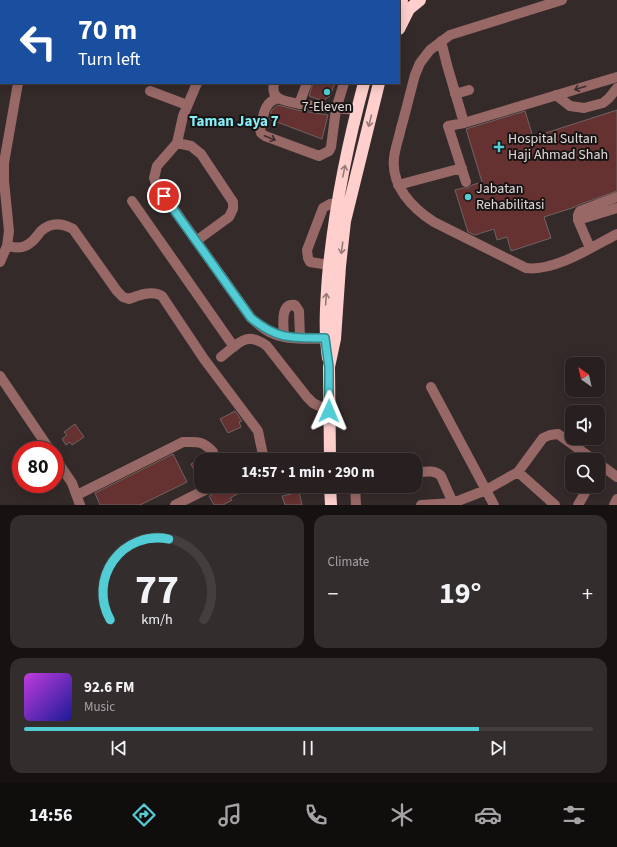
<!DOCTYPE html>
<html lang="en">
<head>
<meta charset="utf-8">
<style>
  body { margin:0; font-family:"Source Sans 3",sans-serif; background:#342d2d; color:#f1f3f6; height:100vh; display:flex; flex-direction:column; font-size:15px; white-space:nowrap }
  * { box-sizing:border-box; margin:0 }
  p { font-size:13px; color:#a5a3a5 }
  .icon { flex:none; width:22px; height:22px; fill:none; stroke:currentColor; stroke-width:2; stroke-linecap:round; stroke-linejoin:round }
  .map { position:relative; height:505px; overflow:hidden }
  .drawer { display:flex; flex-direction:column; gap:10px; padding:10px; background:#161212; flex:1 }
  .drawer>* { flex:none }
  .guide { position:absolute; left:0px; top:0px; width:400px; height:84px; box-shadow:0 2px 10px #0003,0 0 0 1px #443e3e; background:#1a4fa0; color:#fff; overflow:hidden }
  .needle { width:26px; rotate:326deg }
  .controls { position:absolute; left:565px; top:357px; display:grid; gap:8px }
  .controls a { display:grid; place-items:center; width:40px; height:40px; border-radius:8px; background:#282020; box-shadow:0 2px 10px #0003,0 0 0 1px #443e3e; font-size:20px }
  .speed { position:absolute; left:12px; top:441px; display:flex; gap:8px; font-size:20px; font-weight:700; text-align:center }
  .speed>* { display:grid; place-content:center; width:52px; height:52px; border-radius:50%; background:#282020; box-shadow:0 2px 10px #0003,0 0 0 1px #443e3e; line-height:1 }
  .speed .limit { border:6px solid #d22; background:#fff; color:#111 }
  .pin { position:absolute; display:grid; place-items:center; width:34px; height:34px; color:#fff; margin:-17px; border:2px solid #fff; border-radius:50%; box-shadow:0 1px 4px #0007 }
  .me { position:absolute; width:44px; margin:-22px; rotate:1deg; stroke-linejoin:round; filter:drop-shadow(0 0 3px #0008) }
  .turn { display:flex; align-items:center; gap:14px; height:84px; padding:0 12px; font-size:18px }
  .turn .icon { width:52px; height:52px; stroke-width:2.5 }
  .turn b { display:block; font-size:28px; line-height:34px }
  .big { font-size:30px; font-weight:700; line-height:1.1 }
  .drawer .tile { flex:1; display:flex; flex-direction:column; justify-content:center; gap:6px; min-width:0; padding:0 14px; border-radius:12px; background:#342d2d }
  .drawer .dial { align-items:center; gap:0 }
  .dial svg { height:104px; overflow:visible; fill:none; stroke:#443e3e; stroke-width:7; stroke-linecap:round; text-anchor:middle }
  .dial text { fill:#f1f3f6; stroke:none }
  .song { display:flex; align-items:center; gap:12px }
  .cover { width:48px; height:48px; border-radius:6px; background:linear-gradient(135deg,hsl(290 70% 55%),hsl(240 70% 35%)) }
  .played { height:4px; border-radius:2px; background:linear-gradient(90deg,#52ccd5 80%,#443e3e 80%) }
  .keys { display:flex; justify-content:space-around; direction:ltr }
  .heat { display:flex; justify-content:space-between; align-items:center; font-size:22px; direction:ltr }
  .drawer .tiles { flex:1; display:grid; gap:10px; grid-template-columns:1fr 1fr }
  .tile:last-child { grid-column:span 2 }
  .trip { position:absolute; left:194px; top:453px; width:228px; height:40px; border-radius:12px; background:#282020; box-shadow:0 2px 10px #0003,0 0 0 1px #443e3e; font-weight:700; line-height:40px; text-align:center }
  .tab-bar { display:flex; height:64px; justify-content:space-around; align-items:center; background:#100d0d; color:#a5a3a5 }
  .tab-bar .icon { width:28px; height:28px }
  .tab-bar .selected { color:#52ccd5 }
  .tab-bar b { font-size:18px; color:#f1f3f6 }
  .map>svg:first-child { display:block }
  .building { fill:#653131; stroke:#706362 }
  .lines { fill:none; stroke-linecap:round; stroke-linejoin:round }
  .minor { stroke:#976866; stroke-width:10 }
  .highway { stroke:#fecfcc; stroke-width:12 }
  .oneway { stroke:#3f2d2d }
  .oneway2 { stroke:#977b79 }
  .route-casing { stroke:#35858a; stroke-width:10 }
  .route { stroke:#52ccd5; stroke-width:7 }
  .poi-dot { fill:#52ccd5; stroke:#191414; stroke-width:1.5 }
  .labels { text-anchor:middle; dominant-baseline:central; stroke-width:4; stroke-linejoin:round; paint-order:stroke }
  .poi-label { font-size:14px; fill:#e0d9d8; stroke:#191414; text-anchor:start }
  .neighbourhood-label { font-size:15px; font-weight:bold; fill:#84eff8; stroke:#191414 }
</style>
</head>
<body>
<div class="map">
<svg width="617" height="505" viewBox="0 0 617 505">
  <rect width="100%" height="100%" fill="#352a2a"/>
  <path class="building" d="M313,83H335L330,96L323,101L309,96Z
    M278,105L297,110L328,115L322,139L269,119L272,110Z
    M617,110V191L578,205L575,207L544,217L551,238L511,251L507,237L497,240L494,229L475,235L468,232L455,190L463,188H468L472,185L482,182L466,129L525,111L533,137Z
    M235,411L242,421L239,422L241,427L228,433L220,419Z
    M75,424L84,437L72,445L70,442L66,445L62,439L67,435L64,432Z
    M173,454L187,482L140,505H100L95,493Z
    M201,459V485L191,464Z
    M227,486H252L230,498L232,500L223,505H214L209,496Z
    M299,492L302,505H285L282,496Z"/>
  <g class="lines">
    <path class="minor" d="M562,0L450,35L430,50L420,63L415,75C410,93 406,111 401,128C399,138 395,148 394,158C391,186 412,208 434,222L526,268C554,272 592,247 617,234
      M8,1V0
      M101,1L102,0
      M223,1V0
      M293,1V0
      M334,1V0
      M368,1V0
      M0,35L1,36
      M441,41L447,65L464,123
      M197,83L183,116L177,143L157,166L154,178L156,184L251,318C258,324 265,331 274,334C292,341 314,338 333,339
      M274,83C273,88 273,94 277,97C286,105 343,109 357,110
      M150,91L187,105
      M455,94L469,90
      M556,95L570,106L584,108L603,103L609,98L617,88
      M278,98C263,103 264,115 260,129L261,133L265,136L319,156L329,151L331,147L336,109L344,83
      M299,104L307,83
      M177,143L191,146L201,154L233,202V209L229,217L196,241
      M466,182L448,126L464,123L617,77
      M398,185L462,168
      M132,201L234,347
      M578,220L617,208
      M7,246C13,247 19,249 25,246C33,243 36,237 41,231C51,222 62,223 73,229L117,291L123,297L129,299C139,295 152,290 162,296L204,359L258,431L264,460
      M590,248L578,220V215L580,211L617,197
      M0,262L7,246L9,231L4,181V163L18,83
      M329,265L310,262L308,258L307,250L323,208L330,204L338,203
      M284,337C284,327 279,303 295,305L299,311L300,338
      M221,357C238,344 246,330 267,346L307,397L313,403L329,411
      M0,376L50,450
      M431,387L494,505
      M55,458L72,483L80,505
      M598,463L617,477
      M518,472L555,505
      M415,473C424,472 434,469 441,476L453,503
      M355,486L356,505
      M77,495L183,442C197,442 202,440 213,452
      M175,505L213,486
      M421,505L453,503L486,490L518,472L543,438L550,435L558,434L594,460
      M578,505L589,486
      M614,505L617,499"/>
    <path class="highway" d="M386,1V0
      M399,11L402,0
      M399,29L409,9L420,0
      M328,358C324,331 326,303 328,276C334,211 347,146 364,83
      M330,460L329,367L335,339L340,266L345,221L379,83
      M330,486L331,505"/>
  </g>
  <defs><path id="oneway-shaft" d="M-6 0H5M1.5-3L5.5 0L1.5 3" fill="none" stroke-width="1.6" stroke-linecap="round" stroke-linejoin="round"/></defs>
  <g class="oneway">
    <use href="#oneway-shaft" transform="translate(580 88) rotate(163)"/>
    <use href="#oneway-shaft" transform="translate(270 138) rotate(22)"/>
  </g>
  <g class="oneway2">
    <use href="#oneway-shaft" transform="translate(370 121) rotate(104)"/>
    <use href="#oneway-shaft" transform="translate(344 171) rotate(-79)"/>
    <use href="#oneway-shaft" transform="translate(342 248) rotate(97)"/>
    <use href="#oneway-shaft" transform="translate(326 299) rotate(-86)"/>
  </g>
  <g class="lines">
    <g class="route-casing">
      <path id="route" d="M164,196L251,318C278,340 292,338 325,338L329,367V411"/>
    </g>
    <use href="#route" class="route"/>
  </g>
  <g class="poi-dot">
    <circle cx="327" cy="92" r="4"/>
    <path d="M497 141h4v4h4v4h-4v4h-4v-4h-4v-4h4z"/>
    <circle cx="468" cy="197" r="4"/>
  </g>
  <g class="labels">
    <g class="poi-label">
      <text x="327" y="107" text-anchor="middle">7-Eleven</text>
      <text x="508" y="139">Hospital Sultan<tspan x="508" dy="16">Haji Ahmad Shah</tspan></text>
      <text x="476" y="189">Jabatan<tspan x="476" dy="16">Rehabilitasi</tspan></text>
    </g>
    <g class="neighbourhood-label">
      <text x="234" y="121">Taman Jaya 7</text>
    </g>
  </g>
</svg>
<div class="controls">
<a><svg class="needle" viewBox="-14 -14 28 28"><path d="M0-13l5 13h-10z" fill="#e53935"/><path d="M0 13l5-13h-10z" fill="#a5a3a5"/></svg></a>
<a><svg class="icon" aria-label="sound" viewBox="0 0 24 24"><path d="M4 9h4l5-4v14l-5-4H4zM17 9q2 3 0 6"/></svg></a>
<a><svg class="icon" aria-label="search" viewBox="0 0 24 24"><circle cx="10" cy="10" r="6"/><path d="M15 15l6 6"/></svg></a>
</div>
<div class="speed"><div class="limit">80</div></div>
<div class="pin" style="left:164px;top:196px;background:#d93025"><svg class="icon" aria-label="arrive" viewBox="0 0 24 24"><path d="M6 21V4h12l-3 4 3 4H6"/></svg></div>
<svg class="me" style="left:329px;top:411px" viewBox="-20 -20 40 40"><path d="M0-17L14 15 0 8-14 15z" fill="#52ccd5" stroke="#fff" stroke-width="4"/></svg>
<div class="trip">14:57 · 1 min · 290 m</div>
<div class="guide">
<div class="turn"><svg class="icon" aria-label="left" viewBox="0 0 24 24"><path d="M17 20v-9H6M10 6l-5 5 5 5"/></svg><div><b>70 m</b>Turn left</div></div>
</div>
</div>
<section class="drawer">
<div class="tiles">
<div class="tile dial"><svg viewBox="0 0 100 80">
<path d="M14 69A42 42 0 1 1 86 69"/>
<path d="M14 69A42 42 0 0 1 59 7" stroke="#52ccd5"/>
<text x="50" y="56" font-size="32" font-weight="700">77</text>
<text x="50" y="72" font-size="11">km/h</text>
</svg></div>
<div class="tile"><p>Climate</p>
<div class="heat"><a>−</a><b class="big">19°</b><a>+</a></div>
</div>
<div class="tile">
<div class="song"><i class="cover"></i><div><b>92.6 FM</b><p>Music</p></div></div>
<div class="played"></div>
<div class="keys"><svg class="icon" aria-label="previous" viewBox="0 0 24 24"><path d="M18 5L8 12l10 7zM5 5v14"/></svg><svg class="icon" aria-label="pause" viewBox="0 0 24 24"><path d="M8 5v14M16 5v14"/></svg><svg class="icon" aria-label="next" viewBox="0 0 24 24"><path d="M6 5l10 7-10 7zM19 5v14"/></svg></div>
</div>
</div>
</section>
<nav class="tab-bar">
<b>14:56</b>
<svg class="icon selected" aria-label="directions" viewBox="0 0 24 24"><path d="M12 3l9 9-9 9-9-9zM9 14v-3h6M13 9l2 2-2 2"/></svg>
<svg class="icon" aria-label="music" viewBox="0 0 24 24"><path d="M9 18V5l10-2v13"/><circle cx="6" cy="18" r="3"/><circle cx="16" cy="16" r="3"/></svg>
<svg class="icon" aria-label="phone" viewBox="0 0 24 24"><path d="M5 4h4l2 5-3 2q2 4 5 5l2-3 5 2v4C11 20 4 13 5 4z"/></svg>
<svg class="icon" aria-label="climate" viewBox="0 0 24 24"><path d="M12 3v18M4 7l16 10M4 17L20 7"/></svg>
<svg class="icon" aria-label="car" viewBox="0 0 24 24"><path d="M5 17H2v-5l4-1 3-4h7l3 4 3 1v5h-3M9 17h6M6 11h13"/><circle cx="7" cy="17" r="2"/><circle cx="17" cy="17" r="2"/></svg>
<svg class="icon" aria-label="filters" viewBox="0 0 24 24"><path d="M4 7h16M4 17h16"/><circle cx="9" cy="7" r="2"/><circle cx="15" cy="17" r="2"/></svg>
</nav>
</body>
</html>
